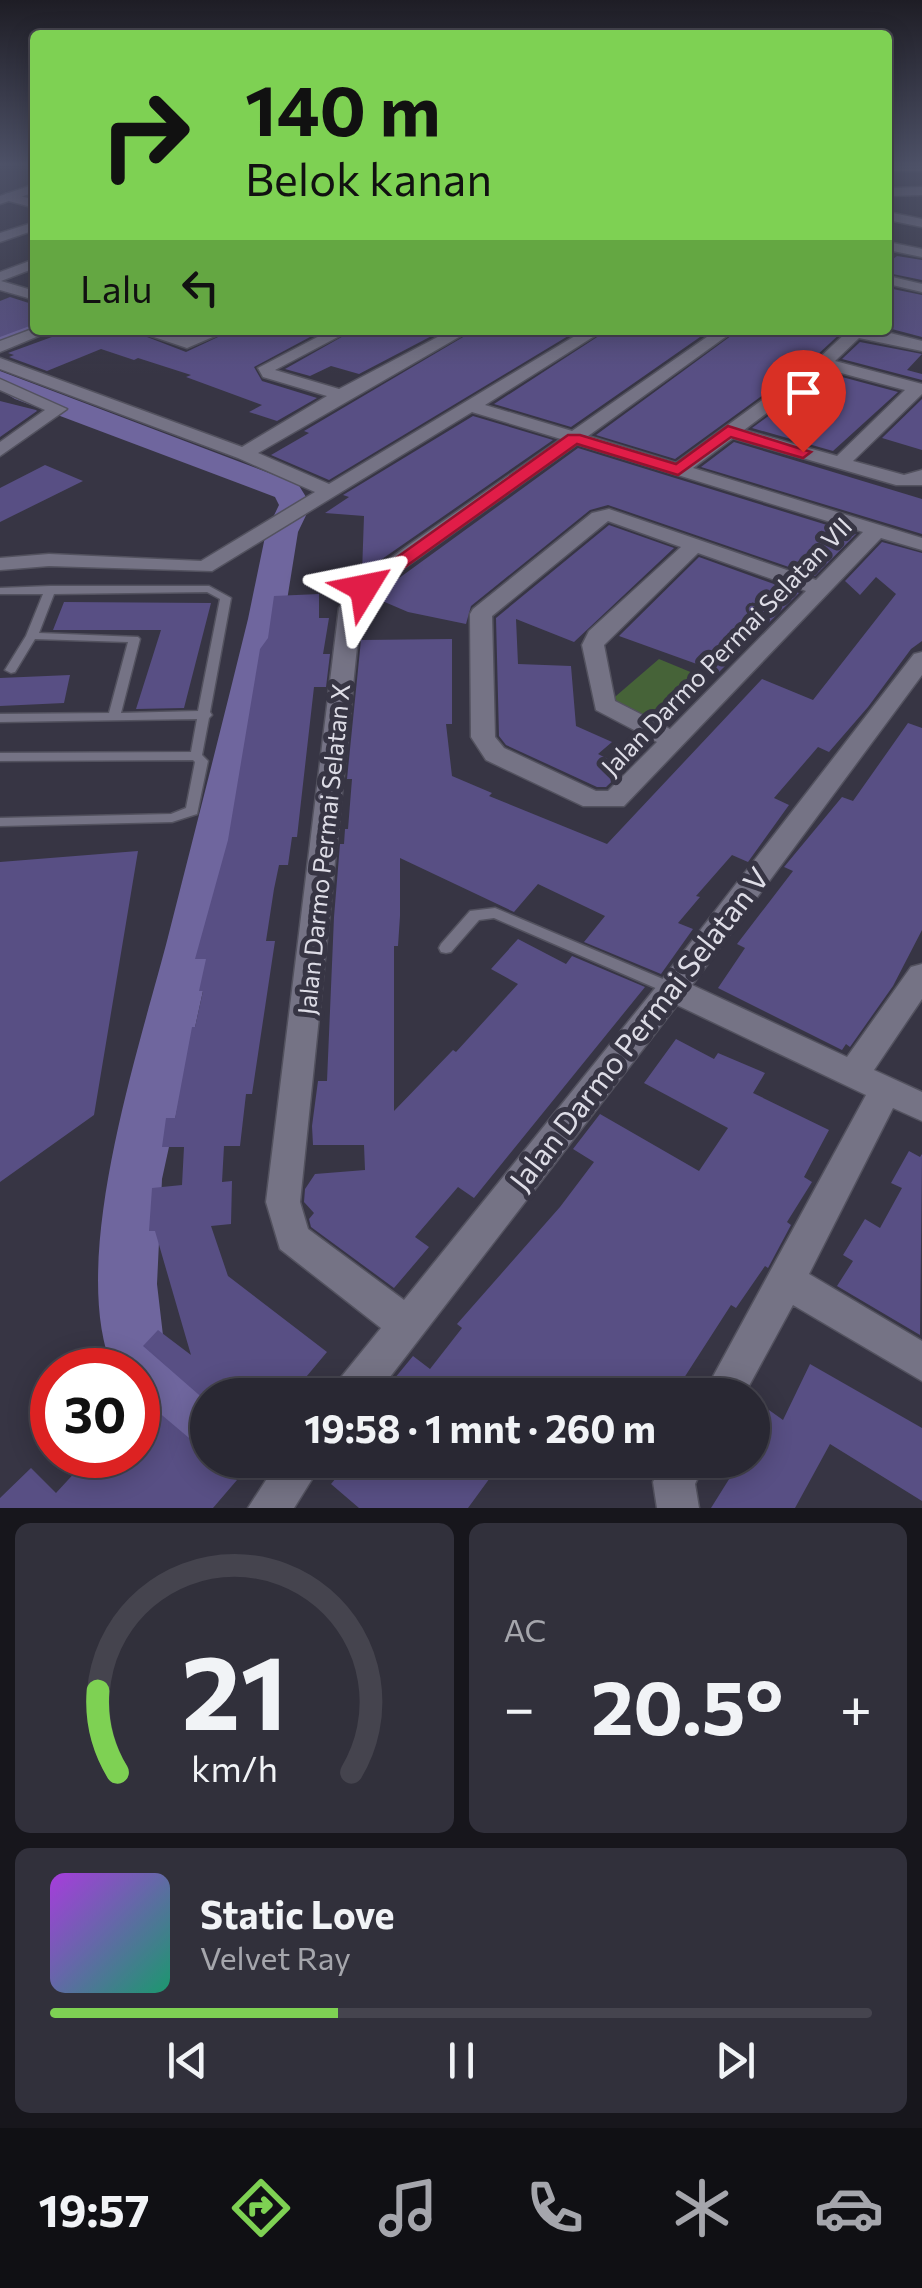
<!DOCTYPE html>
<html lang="id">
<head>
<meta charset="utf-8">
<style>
  body { margin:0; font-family:Commissioner,sans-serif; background:#31303b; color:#f1f3f6; height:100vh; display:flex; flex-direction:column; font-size:38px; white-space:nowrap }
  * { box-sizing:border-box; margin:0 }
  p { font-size:32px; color:#a5a6ac }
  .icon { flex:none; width:55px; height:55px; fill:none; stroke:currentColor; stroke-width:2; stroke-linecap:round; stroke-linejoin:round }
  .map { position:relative; height:1508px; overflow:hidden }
  .details { display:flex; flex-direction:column; gap:15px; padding:15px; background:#17161c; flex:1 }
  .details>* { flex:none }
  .guide { position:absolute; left:30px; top:30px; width:862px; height:305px; border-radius:10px; box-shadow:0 5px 25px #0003,0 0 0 2px #45444e; background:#7ed153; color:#111; overflow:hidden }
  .speed { position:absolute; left:30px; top:1348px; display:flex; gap:20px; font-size:50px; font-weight:700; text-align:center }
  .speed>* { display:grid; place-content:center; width:130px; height:130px; border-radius:50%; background:#292833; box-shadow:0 5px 25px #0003,0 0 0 2px #45444e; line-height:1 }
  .speed .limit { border:15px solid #d22; background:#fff; color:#111 }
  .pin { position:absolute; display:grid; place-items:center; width:85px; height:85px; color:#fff; margin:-102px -42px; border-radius:50% 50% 50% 0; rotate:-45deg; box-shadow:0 0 10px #0007 }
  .pin .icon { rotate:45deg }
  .me { position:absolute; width:110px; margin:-55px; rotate:55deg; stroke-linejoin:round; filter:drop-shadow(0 0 8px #0008) }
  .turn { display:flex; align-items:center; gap:35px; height:210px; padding:0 50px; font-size:45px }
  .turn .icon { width:130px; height:130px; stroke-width:2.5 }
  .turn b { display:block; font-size:70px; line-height:85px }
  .then { display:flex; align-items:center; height:95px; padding:0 50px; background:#0003; gap:20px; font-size:38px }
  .big { font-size:75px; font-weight:700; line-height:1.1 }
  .details .widget { flex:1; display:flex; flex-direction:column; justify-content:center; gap:15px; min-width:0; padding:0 35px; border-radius:15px; background:#31303b }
  .details .dial { align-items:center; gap:0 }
  .dial svg { height:260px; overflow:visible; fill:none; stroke:#45444e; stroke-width:7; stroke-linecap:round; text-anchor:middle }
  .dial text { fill:#f1f3f6; stroke:none }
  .song { display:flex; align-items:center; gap:30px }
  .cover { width:120px; height:120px; border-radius:15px; background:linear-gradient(135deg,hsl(280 70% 55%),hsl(160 70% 35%)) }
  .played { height:10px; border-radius:5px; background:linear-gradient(90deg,#7ed153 35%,#45444e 35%) }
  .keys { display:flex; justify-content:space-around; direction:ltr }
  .heat { display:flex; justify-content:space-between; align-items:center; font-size:55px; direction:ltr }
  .details .tiles { flex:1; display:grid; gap:15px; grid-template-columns:1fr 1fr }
  .widget:last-child { grid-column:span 2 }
  .trip { position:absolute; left:190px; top:1378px; width:580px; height:100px; border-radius:50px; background:#292833; box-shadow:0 5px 25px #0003,0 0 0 2px #45444e; font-weight:700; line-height:100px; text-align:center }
  .menu { display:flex; height:160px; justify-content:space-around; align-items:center; background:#101014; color:#a5a6ac }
  .menu .icon { width:70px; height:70px }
  .menu .active { color:#7ed153 }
  .menu b { font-size:45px; color:#f1f3f6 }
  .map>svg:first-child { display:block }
  .green { fill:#466338 }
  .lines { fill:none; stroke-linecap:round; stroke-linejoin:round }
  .river { fill:#6f669e; fill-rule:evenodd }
  .building { fill:#584f84 }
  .lane-casing { stroke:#53525f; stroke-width:3 }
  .street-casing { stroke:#53525f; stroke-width:3 }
  .secondary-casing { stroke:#53525f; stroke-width:3 }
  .lane { fill:#757385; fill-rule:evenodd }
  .street { fill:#757385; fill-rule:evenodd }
  .secondary { fill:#757385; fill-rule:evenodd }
  .route { fill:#e11d48; stroke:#92132f; stroke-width:2.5 }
  .labels { text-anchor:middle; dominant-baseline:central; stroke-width:10; stroke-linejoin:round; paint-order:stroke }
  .street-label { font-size:25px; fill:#dddce6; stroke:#373544 }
  .near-street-label { font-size:30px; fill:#dddce6; stroke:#373544 }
</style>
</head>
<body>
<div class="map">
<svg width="922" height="1508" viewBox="0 0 922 1508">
  <rect width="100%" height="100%" fill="#373544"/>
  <path class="green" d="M659,659L705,678L655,723L609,702Z"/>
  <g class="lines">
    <path class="river" d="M0,313L28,324L31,329L0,347Z
      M0,371L298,484L311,505L298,532L284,619L162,1179L157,1284L164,1344L171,1358L218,1395H208V1459L185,1450L138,1410V1370H113C67,1262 139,1050 168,937C195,831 222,725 248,619L266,532L279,505L275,497L15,399L0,390Z"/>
  </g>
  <path class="building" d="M897,256L922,260V280L888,273V263Z
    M888,288L922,295V337L888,328Z
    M10,297L35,305V324L0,337V301Z
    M71,330H129L186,352L233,330H323L254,367L262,381L317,398L277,421L249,412L262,405L186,377L191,375L138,358L134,360L101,349L47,371L9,357L14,355L8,353Z
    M354,330H443L359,374L331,366L310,376L285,369Z
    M475,330H578L329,480L271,455L309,433L304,431Z
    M608,330H710L571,427L494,404Z
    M739,330H844L815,357L675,459L596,435Z
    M860,342L922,354L907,370L922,374V380L842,359Z
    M827,373L898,392L833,451L752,428Z
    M922,399V450L882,438Z
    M0,401L36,410L37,411L0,437Z
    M473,416L553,440L362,573L364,516L325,513L349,497L343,495Z
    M734,442L922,499V534L701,467Z
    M578,448L856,534L815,576L608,505L590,510L471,606L466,624L408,612L373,597Z
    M45,465L83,481L0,522V488Z
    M609,525L674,548L574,642L516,619L518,664L571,666L576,726L612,742L598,754L626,768L606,787H597L506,745L499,736L496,618Z
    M882,542L922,553V641L911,649L868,707L829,752L818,747L774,798L789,805L748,862L732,855L696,896L700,897L678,923L693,929L661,974L584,942L605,916L538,884L514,912L400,858V916L398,946H394V1111L453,1050L456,1052L518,984L491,969L518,939L566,964L572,956L645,987L474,1198L458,1187L415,1237L429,1247L394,1288L311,1227L309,1219L314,1213L304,1202L305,1189L315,1174L365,1170L364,1145H313L312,1126L318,1081H327L334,917L340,844H344L345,829H348L352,779H347L361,640L452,639V724H446L452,776L492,793L489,796L607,844L762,679L813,700L896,594L876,577L860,595L845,581Z
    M699,557L799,593L719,672L619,636Z
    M319,594V618H329L323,654H330L326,687H314L297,837H292L288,865H279L274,889L266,941H275L252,1094H246L240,1146H224L222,1182L232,1181L231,1224L211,1226L228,1276L327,1352L291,1395H208L206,1401L143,1346L158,1330L191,1355L155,1231H149L152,1188L182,1185L184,1147H162L166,1118H175L192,1027H195L203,991H199L206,959H195L228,840L260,649L268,638L274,596Z
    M64,602L211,603L184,708L136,709L161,630H53Z
    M70,675L64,703L0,706V678Z
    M908,723L922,728V930L893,986L850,1047L846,1044L842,1050L718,988L745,948L737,944L793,871L784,867L842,797L853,801Z
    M138,851L94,1115L0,1182V862Z
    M676,1039L714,1059L718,1053L765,1073L753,1093L829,1130L804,1177L812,1182L787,1222L791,1225L768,1268L765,1266L736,1308L731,1305L673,1395H381L413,1356L430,1369L462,1328L457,1324L560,1207L594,1162L573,1149L600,1114L699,1171L728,1128L644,1083Z
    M909,1151L920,1157L922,1154L920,1335L837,1286L853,1261L843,1255L865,1219L880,1228L902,1188L891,1183Z
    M810,1364L922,1428V1501L830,1444L795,1508H711L741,1460H752V1439L769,1410L783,1420Z
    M150,1405L208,1454V1460H214L237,1480L213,1508H0V1498L31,1468L56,1493L91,1455H138V1419Z
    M351,1460H503L468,1508H359L331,1484Z"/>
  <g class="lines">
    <g class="lane-casing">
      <path id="lane" d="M50,586H209L231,598L210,712L212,715L209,718L202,755L208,761L197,814L172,822L0,826V818L171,814L186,808L195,762L193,760L0,761V753L191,752L197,719L0,722V714L109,713L128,642L35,639L15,672L11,673L5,670L26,636L43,594H0V588ZM207,592L220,599L198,711L121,713L140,639L138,637L39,633L54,594Z
        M495,908L677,985L680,989L677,993L672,995L667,993L494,918L479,920L451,952L446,953L441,952L439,948L441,944L470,911Z"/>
    </g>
    <g class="street-casing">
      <path id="street" d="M888,163H922V171H888Z
        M922,187V195L888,196V188Z
        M9,193L35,200V208L5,200V194Z
        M888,212L922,219V227L888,220Z
        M35,222V230L0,242V233Z
        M888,242L922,249V257L888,250Z
        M35,259V268L1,281L35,291V300L0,290V272Z
        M35,328L53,330L0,352V341Z
        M133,330C148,330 181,338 189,337C203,334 214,330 229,330L187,348Z
        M331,330H351L275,370L339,389L451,330H471L258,453L329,484L585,330H604L485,405L572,431L717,330H735L588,436L676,463L817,360L848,331L878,330L922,341V351L859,338L835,361L922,384V394L853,461L904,475L922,470V485H896L733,438L693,468L922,538V550L881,538L624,806H583L486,760L471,737L470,614L473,609L592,513L609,509L816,580L863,532L577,444L372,591L361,608L300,1202L308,1229L404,1300L661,981L914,654L922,652V675L692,985L847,1057L911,967L922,964V999L874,1070L922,1092V1121L893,1108L809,1274L922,1341V1381L793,1305L744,1395H703L866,1095L677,1005L376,1395H332L338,1381L381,1328L280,1249L266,1202L339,608L356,582L561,439L472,412L212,571L49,566L0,570V558L49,554L201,561L315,492L238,458L0,369V358L242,447L327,396L263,377L258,368ZM826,369L905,390L837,456L744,430ZM608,521L681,547L589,631L582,645L596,710L657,742L608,791H596L504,748L495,737L492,616ZM698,553L806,591L670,729L615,701L604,645Z
        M0,379L67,409L0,456V442L45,410L0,390Z
        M279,1460H324L294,1508H248Z
        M664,1460H706L695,1484L699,1508H657L653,1482Z"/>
    </g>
    <g class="secondary-casing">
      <path id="secondary" d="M35,184V192L0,204V196Z
        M888,276L922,284V292L888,284Z"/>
    </g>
    <use href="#lane" class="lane"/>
    <use href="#street" class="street"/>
    <use href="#secondary" class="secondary"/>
  </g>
  <linearGradient id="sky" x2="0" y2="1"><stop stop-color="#1e1d25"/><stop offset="0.44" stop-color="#4d5167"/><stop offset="1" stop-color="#4d5167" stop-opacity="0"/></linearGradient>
  <rect width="922" height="374" fill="url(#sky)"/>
  <path class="route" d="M728,426L811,452L803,458L731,437L678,475L577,444L370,592H357L354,588L568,435H580L676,464Z"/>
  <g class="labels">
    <g class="street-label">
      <text transform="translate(726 646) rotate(-46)">Jalan Darmo Permai Selatan VII</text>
      <text transform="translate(323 849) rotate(-84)">Jalan Darmo Permai Selatan X</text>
    </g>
    <g class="near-street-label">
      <text transform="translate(638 1028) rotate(-52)">Jalan Darmo Permai Selatan V</text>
    </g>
  </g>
</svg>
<div class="speed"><div class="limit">30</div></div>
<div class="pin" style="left:803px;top:452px;background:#d93025"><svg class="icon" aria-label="arrive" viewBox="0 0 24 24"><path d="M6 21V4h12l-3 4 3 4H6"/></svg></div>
<svg class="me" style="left:364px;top:588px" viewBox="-20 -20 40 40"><path d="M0-17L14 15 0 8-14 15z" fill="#e11d48" stroke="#fff" stroke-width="4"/></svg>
<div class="trip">19:58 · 1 mnt · 260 m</div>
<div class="guide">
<div class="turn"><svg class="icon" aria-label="right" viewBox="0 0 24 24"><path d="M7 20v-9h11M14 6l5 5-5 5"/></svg><div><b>140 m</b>Belok kanan</div></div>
<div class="then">Lalu<svg class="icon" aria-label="left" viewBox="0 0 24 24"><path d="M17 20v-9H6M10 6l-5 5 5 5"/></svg></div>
</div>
</div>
<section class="details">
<div class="tiles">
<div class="widget dial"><svg viewBox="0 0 100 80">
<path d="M14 69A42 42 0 1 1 86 69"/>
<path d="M14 69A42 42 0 0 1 8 44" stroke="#7ed153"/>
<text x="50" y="56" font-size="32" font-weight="700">21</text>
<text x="50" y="72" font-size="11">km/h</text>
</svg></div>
<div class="widget"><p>AC</p>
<div class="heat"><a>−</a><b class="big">20.5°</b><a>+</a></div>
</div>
<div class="widget">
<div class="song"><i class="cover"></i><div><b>Static Love</b><p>Velvet Ray</p></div></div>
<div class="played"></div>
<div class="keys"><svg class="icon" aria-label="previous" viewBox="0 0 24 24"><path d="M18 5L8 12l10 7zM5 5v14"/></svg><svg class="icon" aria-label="pause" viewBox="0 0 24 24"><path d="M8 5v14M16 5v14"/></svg><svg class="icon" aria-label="next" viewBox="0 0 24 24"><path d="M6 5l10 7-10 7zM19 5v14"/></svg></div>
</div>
</div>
</section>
<nav class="menu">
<b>19:57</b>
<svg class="icon active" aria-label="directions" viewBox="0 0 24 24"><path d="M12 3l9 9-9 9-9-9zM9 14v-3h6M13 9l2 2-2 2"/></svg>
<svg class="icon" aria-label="music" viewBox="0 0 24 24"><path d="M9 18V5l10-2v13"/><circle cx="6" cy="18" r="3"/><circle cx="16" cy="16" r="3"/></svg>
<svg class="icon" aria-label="phone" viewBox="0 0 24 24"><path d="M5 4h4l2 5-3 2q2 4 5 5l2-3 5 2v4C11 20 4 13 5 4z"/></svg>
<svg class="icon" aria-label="climate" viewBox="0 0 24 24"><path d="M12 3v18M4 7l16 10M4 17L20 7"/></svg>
<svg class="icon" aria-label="car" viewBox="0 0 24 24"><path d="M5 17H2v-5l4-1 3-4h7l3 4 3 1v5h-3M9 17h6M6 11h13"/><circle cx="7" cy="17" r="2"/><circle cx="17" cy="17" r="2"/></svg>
</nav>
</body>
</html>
